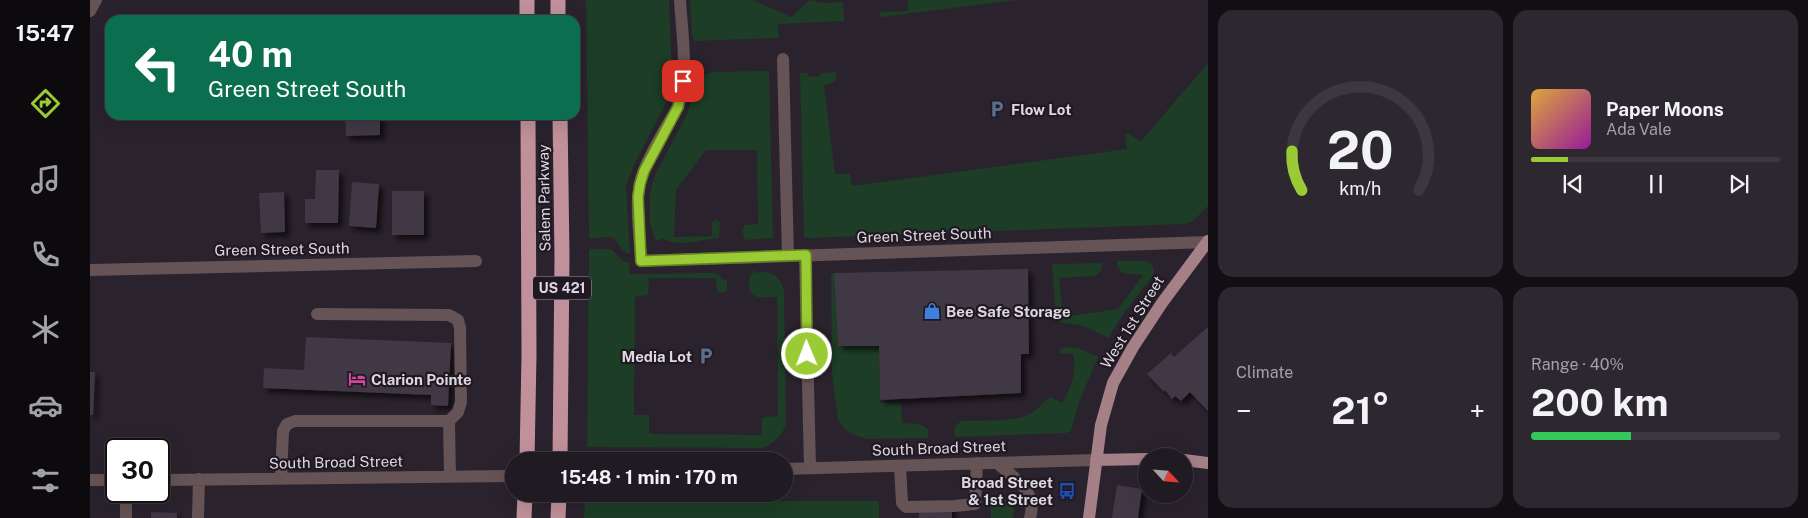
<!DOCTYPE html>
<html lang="en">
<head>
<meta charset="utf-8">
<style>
  body { margin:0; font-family:"Public Sans",sans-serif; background:#2d272f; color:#f1f3f6; height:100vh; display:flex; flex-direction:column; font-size:19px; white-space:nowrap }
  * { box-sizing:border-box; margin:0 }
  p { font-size:16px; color:#a2a1a5 }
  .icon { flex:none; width:28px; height:28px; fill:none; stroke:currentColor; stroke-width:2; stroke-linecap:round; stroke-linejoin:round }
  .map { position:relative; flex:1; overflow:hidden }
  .drawer { display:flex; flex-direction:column; gap:10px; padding:10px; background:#120e13; width:600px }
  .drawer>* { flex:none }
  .hud { position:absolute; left:15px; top:15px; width:475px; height:105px; border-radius:15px; box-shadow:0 5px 20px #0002,0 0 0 1px #3d3840; background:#0b6e4f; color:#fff; overflow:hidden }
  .needle { width:32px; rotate:116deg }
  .controls { position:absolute; left:1048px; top:448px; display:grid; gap:10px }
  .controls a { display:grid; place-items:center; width:55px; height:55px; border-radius:50%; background:#201a22; box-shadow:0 5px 20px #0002,0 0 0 1px #3d3840; font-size:25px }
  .speed { position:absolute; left:15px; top:438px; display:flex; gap:10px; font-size:25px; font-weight:700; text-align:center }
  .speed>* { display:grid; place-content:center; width:65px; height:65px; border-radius:50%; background:#201a22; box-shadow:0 5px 20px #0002,0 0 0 1px #3d3840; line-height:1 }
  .speed .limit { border:2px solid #111; border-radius:8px; background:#fff; color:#111 }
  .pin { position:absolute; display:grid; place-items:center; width:42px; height:42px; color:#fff; margin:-21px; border-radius:10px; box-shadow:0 2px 8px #0006 }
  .me { position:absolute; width:55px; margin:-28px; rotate:359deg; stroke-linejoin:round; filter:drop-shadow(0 0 4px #0008) }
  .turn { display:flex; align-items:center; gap:18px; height:105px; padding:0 20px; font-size:22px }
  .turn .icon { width:65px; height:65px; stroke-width:2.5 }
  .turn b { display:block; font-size:35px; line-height:42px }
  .big { font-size:38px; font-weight:700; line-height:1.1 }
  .drawer .card { flex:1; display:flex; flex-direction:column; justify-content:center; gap:8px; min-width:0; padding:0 18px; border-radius:15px; background:#2d272f }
  .drawer .dial { align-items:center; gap:0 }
  .dial svg { height:130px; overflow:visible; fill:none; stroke:#3d3840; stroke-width:7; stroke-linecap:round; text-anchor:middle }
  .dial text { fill:#f1f3f6; stroke:none }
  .song { display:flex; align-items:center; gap:15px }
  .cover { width:60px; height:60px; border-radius:8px; background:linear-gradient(135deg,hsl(40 70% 55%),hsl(300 70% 35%)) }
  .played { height:5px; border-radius:2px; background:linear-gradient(90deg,#9acb34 15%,#3d3840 15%) }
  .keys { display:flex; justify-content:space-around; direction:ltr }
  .heat { display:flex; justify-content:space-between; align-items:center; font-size:28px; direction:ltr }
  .charge { height:8px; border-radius:4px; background:linear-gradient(90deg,#34c759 40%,#3d3840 0) }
  .drawer .tiles { flex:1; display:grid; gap:10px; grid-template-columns:repeat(2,1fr) }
  .trip { position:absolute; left:415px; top:452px; width:288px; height:50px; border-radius:25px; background:#201a22; box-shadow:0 5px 20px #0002,0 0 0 1px #3d3840; font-weight:700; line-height:50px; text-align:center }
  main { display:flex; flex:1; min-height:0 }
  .tab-bar { display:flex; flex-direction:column; width:90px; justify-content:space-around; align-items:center; background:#0d0a0e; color:#a2a1a5 }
  .tab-bar .icon { width:35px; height:35px }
  .tab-bar .current { color:#9acb34 }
  .tab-bar b { font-size:22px; color:#f1f3f6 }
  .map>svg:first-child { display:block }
  .green { fill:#1d3d26 }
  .building { fill:#403844; filter:url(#shadow) }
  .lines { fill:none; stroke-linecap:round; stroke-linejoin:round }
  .minor { stroke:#665356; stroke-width:12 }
  .major { stroke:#a68087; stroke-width:12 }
  .highway { stroke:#c0919a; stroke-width:15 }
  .route-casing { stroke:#648422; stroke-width:12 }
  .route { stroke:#9acb34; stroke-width:9 }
  .labels { text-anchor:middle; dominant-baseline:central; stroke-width:4.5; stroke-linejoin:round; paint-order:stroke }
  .shield { fill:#201923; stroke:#a49fa7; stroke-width:1 }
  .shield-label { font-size:14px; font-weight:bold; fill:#ddd8df }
  .poi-label { font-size:15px; font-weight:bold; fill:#ddd8df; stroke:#201923; text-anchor:start }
  .street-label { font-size:15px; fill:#ddd8df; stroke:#201923 }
</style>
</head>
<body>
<main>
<nav class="tab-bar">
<b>15:47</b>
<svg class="icon current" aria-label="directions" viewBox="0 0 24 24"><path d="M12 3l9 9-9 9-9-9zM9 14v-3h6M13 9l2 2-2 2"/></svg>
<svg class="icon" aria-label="music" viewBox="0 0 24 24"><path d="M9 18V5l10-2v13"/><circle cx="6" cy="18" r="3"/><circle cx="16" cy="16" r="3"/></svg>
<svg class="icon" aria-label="phone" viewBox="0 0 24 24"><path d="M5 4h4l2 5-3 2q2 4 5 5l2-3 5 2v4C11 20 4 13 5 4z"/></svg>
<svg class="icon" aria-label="climate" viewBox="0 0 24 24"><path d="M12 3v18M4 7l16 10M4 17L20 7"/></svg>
<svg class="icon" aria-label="car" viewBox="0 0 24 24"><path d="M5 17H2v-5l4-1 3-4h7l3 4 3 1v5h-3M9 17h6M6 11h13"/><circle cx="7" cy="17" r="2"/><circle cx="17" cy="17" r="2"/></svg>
<svg class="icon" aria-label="filters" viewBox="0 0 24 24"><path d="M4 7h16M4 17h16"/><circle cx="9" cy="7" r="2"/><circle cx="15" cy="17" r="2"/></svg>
</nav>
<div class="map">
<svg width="1118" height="518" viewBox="0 0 1118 518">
  <defs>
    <filter id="shadow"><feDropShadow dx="4.5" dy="4.5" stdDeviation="2.5" flood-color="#0009"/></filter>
  </defs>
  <rect width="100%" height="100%" fill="#2a222d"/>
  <path class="green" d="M496,0H579L582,76L578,99L545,163L536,185L540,254L533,251L524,238L518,237L499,239Z
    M600,0H663L701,17L720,0L731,3L753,2L754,21L688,24L689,38L604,41L602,35Z
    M818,0H926L790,17V12L818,11Z
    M1118,63V206L1102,222L1094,224L720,238L714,237L710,73H718L719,77L730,76V73L745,72L747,74L745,82L734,86L745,174H760L762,186L1037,149L1035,135L1039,133L1050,142Z
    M679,71L683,238L655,240L652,230L655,225L668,224L667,150H616L586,190L584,237L622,236V222L626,219L630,223L629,238C610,240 588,248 571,238L568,241L564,237L560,223V195L562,184L566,173L597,114L609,77L623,72Z
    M499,249H521L533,261L539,263L540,274L625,273L630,275L632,279L637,280V291L632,293L627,291L626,278H559L558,295L545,297L544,415H559V434L672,435V420L674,417L688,416L687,297C674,296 660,302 659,285C659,278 660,275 664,270L667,273C682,269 692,278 694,292L696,425C692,435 683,445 672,448L497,447Z
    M1027,261H1056L1060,263L1064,269V274L1034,313L1018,338L994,326L970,322L966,320L962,264L1012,263V270L1005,276L969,278L973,317L1028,309L1053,275L1032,273L1027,266Z
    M744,273L748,346H789L790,403H811L812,423L830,424L838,429V438L777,439L761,434L753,427L748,420L742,373L741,275Z
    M974,347L988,348L1008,357L989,402L981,431L976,433L865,437V426L871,421C890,420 923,423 940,414C948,410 953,401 961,397L972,403C981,389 987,371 983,354L969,353L970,350Z
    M916,499L924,507L923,518H901L900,501Z
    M495,501H789V518H494Z"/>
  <path class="building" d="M255,115H290V135L256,136Z
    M226,170H249L248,223H215V199H225Z
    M262,182L289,184L286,228L259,226Z
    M302,191H334V235H302Z
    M194,192L195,232L171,233L169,193Z
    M938,269L939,354H931V393L790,400L789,346H748L744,273Z
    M1118,327V411L1100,392L1091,401L1085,396L1082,399L1075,390L1074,392L1057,374L1081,353L1084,357Z
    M216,337L361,343L358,406L341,405V395L173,388L174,368L214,370Z
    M0,372H5L3,415H0Z
    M1027,485L1052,489L1048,518H1022Z
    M862,504V518H829V505Z
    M61,512L87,513V518H61Z"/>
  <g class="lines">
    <path class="minor" d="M590,0C592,35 599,74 588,107C576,128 555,161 550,183C545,204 550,239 551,261L1118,242
      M0,11L6,0
      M693,59L698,256
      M715,255L720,468
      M0,270L386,261
      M227,314L359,315L368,320L370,328L371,402L368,412L359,421L360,477
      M907,463C925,479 948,491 940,518
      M810,466L812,503L816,507L864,506L885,504L887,463
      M694,469L1006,460
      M191,478L193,431L197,424L205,421H359
      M0,480H26
      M69,480L424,476
      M36,491V518
      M108,518L109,479"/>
    <path class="major" d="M1006,460L1056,459
      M1094,460L1118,463
      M999,518L1011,425L1023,383L1043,347L1072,303L1118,241"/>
    <path class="highway" d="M437,0V20
      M468,0V20
      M470,115L472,256L470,461
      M437,461L439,355L438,115
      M434,518L435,494
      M468,518L469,494"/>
  </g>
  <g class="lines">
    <g class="route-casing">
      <path id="route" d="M593,81L588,107L554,171L550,184L548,197L551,261L716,255L717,354"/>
    </g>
    <use href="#route" class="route"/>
  </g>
  <defs>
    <g id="parking-bare" transform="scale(1.35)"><path d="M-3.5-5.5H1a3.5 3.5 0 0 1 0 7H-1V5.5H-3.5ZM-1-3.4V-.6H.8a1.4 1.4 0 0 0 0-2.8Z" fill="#5c6f8a" stroke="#201923" stroke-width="2.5" paint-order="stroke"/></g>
    <g id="shop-bare" transform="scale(1.35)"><path d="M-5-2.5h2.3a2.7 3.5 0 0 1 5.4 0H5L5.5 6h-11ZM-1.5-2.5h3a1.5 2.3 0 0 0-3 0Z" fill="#3f7fe0" stroke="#201923" stroke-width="2.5" paint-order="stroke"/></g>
    <g id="hotel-bare" transform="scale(1.35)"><path d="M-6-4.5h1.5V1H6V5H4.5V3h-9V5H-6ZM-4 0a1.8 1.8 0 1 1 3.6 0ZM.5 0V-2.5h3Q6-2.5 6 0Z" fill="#d1479c" stroke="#201923" stroke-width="2.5" paint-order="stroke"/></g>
    <g id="bus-bare" transform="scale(1.35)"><path d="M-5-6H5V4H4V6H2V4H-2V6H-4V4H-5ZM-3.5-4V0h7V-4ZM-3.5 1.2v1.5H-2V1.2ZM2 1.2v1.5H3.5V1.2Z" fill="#1a4fb4" stroke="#201923" stroke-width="2.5" paint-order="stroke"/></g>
  </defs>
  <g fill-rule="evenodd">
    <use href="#parking-bare" x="907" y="109"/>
    <use href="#shop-bare" x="842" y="311"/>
    <use href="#parking-bare" x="616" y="356"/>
    <use href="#hotel-bare" x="267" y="379"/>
    <use href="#bus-bare" x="977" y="491"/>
  </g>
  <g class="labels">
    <rect class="shield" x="443" y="276.5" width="58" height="23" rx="4"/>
    <g class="shield-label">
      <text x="472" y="288">US 421</text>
    </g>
    <g class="poi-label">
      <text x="921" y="109">Flow Lot</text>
      <text x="856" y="311">Bee Safe Storage</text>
      <text x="602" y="356" text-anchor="end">Media Lot</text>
      <text x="281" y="379">Clarion Pointe</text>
      <text x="963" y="482" text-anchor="end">Broad Street<tspan x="963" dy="17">&amp; 1st Street</tspan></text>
    </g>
    <g class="street-label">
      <text transform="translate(454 198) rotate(-91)">Salem Parkway</text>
      <text transform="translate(834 235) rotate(-2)">Green Street South</text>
      <text transform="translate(192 249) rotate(-1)">Green Street South</text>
      <text transform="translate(1042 322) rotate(-58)">West 1st Street</text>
      <text transform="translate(849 448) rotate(-2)">South Broad Street</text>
      <text transform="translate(246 462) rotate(-1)">South Broad Street</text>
    </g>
  </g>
</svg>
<div class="controls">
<a><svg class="needle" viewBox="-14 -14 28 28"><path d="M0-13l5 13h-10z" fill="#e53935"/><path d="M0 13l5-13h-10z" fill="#a2a1a5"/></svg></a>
</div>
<div class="speed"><div class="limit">30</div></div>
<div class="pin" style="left:593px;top:81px;background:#d93025"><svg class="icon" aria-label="arrive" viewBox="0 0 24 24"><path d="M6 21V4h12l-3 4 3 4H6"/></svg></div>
<svg class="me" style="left:717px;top:354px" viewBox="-20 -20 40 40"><circle r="17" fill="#9acb34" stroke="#fff" stroke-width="3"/><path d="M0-11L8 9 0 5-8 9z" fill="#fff"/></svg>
<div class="trip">15:48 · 1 min · 170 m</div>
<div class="hud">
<div class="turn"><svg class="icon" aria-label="left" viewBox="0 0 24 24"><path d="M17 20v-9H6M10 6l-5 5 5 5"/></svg><div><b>40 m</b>Green Street South</div></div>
</div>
</div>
<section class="drawer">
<div class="tiles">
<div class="card dial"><svg viewBox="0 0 100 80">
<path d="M14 69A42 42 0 1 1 86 69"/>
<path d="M14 69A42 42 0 0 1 8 45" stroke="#9acb34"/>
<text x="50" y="56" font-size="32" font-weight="700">20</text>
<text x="50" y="72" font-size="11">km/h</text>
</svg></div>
<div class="card">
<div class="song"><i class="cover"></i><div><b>Paper Moons</b><p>Ada Vale</p></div></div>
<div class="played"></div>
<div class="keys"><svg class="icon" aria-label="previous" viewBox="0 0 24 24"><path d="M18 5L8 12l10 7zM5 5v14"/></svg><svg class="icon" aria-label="pause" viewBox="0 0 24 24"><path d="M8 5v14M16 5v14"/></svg><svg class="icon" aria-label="next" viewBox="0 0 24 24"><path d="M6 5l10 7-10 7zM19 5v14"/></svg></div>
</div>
<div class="card"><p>Climate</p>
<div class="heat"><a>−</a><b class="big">21°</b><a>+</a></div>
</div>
<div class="card"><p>Range · 40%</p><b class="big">200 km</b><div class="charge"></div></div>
</div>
</section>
</main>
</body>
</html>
